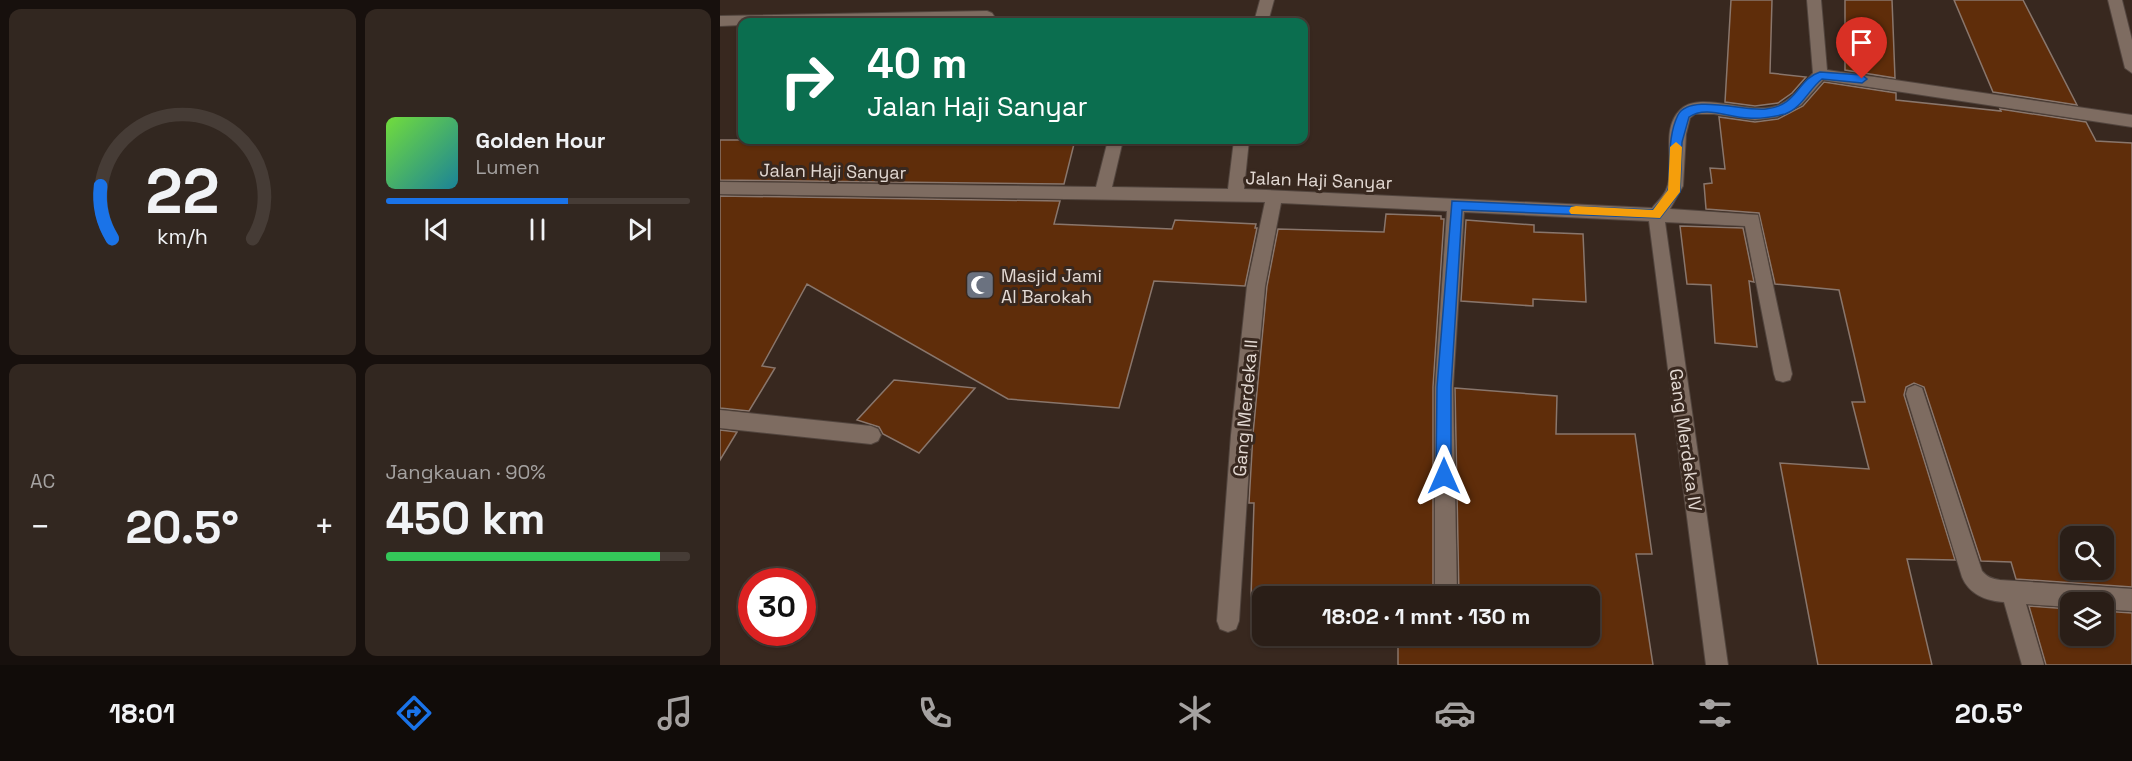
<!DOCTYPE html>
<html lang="id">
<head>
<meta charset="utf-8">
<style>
  body { margin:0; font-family:"Space Grotesk",sans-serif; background:#322720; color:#f1f3f6; height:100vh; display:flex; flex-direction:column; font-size:22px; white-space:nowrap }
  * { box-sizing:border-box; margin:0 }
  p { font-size:20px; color:#a5a2a1 }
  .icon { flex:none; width:33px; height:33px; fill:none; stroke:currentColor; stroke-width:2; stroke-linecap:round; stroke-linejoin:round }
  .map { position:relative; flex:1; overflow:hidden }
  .panel { display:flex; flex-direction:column; gap:9px; padding:9px; background:#17100d; width:720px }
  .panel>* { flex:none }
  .guide { position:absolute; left:18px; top:18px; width:570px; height:126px; border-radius:12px; box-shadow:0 2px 4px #0004,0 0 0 2px #463c36; background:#0b6e4f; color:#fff; overflow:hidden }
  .buttons { position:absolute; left:1340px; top:526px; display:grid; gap:12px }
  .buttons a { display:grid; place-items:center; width:54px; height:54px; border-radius:12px; background:#2a1e17; box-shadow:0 2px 4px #0004,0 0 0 2px #463c36; font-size:30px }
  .speed { position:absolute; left:18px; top:568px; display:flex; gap:12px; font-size:30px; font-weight:700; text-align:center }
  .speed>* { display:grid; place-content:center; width:78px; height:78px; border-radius:50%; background:#2a1e17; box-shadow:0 2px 4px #0004,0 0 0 2px #463c36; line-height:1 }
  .speed .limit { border:9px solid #d22; background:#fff; color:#111 }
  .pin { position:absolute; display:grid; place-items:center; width:51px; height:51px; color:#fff; margin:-62px -26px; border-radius:50% 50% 50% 0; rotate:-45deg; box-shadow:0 0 6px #0007 }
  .pin .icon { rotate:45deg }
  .me { position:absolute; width:66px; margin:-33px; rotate:0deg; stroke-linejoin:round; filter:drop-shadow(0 0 4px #0008) }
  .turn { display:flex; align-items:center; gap:21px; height:126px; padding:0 30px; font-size:27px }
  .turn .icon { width:78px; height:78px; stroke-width:2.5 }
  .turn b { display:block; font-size:42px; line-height:51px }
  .big { font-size:45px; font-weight:800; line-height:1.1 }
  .panel .card { flex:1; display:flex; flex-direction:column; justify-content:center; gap:9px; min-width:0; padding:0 21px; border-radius:12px; background:#322720 }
  .panel .dial { align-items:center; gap:0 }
  .dial svg { height:156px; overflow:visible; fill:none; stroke:#463c36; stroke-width:7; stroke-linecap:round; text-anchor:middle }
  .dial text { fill:#f1f3f6; stroke:none }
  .song { display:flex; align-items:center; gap:18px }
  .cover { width:72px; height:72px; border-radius:9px; background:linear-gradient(135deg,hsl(100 70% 55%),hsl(190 70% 35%)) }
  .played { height:6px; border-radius:3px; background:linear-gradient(90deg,#1a73e8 60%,#463c36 60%) }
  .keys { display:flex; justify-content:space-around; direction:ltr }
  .heat { display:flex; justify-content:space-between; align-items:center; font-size:33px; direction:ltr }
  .charge { height:9px; border-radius:4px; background:linear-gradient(90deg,#34c759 90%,#463c36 0) }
  .panel .tiles { flex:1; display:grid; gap:9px; grid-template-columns:repeat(2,1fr) }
  .trip { position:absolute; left:532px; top:586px; width:348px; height:60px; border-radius:12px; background:#2a1e17; box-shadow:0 2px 4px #0004,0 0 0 2px #463c36; font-weight:800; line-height:60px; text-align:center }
  .dock { display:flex; height:96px; justify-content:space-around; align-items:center; background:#110c09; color:#a5a2a1 }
  .dock .icon { width:42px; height:42px }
  .dock .on { color:#1a73e8 }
  .dock b { font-size:27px; color:#f1f3f6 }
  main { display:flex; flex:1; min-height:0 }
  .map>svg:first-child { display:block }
  .building { fill:#5f2d0a; stroke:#89766c; stroke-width:1.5; fill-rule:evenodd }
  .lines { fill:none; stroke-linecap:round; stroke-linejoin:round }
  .minor-casing { stroke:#52453e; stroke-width:2 }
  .minor { fill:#7e6c61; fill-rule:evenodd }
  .route { fill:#1a73e8; stroke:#114b97; stroke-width:1.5 }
  .slow { fill:#f59e0b }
  .labels { text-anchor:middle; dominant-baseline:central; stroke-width:6; stroke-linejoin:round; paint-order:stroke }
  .street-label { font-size:18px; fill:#e3d9d3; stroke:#38281f }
  .poi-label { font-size:18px; fill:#e3d9d3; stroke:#38281f; text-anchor:start }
</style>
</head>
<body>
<main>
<section class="panel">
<div class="tiles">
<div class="card dial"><svg viewBox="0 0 100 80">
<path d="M14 69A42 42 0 1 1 86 69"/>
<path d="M14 69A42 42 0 0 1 8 42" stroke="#1a73e8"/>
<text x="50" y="56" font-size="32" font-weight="700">22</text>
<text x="50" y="72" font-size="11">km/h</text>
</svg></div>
<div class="card">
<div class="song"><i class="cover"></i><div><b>Golden Hour</b><p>Lumen</p></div></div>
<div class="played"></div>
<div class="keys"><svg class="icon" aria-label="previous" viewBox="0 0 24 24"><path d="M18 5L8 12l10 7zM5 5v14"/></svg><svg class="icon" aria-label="pause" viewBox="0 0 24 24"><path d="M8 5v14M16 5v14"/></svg><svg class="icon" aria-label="next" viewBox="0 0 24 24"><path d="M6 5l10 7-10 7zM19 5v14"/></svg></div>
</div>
<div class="card"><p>AC</p>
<div class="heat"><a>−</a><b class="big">20.5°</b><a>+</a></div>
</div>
<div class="card"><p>Jangkauan · 90%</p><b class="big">450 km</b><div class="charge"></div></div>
</div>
</section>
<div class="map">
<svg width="1412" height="665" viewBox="0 0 1412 665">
  <rect width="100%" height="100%" fill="#38281f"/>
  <path class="building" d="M1011,0H1052L1050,73L1086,77L1072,93L1058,103L1035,106L1005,102Z
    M1125,0H1172L1175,78L1125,70Z
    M1234,0H1303L1357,105L1273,92Z
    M1104,82L1176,93V100L1281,111L1280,109L1366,122L1376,141L1412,143V587L1296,579L1291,562L1261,561L1204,387L1194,383L1186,387L1184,395L1235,560L1187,559L1212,665H1098L1060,463L1149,469L1132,402H1145L1119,290L1055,284L1039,213L986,209L984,184L992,183L990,168L1005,169L999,117L1035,122L1058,119L1083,106ZM1350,537H1383V570H1350Z
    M0,140H355L344,184L0,180Z
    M0,196L340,201L334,224L452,229L455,220L536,224L535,228H537L525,286L434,281L399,408L288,399L87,284L42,366L55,368L29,411L0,408Z
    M666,214L721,216V219H724L713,387V597H531L534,503H529L533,434L547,286L558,229L664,232Z
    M746,220L814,225V232L863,234L866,302L813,299V306L741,301Z
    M960,226L1023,228L1034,282L1029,281L1037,347L995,343L991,285L967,284Z
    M174,380L255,388L199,453L163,434L159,427L137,420Z
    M735,388L837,396L836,434H915L932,554H916L933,665H678V636H870V597H739Z
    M0,430L17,432L0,460Z
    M1309,606L1350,609V636H1383V611L1412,613V665H1326Z"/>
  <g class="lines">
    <g class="minor-casing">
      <path id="minor" d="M540,0H554L548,22H534Z
        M1087,0H1101L1107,70L1412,115V127L1103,80L1081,105L1057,117L1035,120L994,114H975L970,118L966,134L963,186L950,209L1038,215L1072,374L1070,380L1063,382L1056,380L1054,374L1025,226L945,222L1008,665H986L929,221L744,212L733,387L737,597H715V387L727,211L561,203L545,286L531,435L519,621L516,629L508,632L500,629L497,621L511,435L527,286L545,202L0,194V182L376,187L388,140H403L392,187L508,189L514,140H529L524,189L932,208C936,203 943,197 946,190C957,166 939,131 960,110C980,89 1031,117 1059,105C1074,98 1082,85 1093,73Z
        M1388,0H1402L1412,40V73L1405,68Z
        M267,11L272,13L274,16L272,19L163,22H22V25L0,26V16Z
        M1195,385L1202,388L1204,394L1262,571C1267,577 1272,579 1280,580L1412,589V611L1383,609V603H1350V607L1306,604L1324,665H1302L1284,602C1266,601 1249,594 1242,577L1186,394L1188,388Z
        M0,410L151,426L158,429L161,435L158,441L151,444L0,428Z"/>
    </g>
    <use href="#minor" class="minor"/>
  </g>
  <path class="route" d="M1100,72L1142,75L1147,79L1142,83L1102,79C1089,89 1082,108 1065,114C1053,117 1040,119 1028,118C1009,118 986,105 969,117L962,142L960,192L940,218L742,210L731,387V476L729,481L724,483L718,481L716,476L717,387L732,201L933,210C937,204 944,198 947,192C950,187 949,179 949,174C950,155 949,133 958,115C970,93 1025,112 1046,109C1078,106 1077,79 1100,72Z"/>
  <path class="slow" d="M956,142L962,147L960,192L940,218L851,214L849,211L851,207L856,206L933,210L948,190L950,147Z"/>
  <defs>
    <g id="mosque-square" transform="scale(1.5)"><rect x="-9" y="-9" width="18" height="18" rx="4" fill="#6b7280" stroke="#38281f"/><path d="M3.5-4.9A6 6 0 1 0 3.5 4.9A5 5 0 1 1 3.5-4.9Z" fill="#fff"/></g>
  </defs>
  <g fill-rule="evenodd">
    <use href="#mosque-square" x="260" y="285"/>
  </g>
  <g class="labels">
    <g class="street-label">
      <text transform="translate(113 171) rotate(1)">Jalan Haji Sanyar</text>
      <text transform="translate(599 180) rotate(2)">Jalan Haji Sanyar</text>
      <text transform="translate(525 408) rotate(-85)">Gang Merdeka II</text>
      <text transform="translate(966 440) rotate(82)">Gang Merdeka IV</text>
    </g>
    <g class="poi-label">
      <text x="281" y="275">Masjid Jami<tspan x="281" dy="21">Al Barokah</tspan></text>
    </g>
  </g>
</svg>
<div class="buttons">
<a><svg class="icon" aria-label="search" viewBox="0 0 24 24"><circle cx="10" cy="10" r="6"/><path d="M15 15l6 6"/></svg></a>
<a><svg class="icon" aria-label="layers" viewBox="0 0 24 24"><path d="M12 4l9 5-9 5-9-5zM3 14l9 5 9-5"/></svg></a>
</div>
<div class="speed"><div class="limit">30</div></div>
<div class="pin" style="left:1142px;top:79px;background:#d93025"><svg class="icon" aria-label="arrive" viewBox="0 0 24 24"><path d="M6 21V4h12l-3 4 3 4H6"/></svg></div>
<svg class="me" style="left:724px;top:476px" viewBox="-20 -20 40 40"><path d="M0-17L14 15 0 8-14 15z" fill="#1a73e8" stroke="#fff" stroke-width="4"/></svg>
<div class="trip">18:02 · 1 mnt · 130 m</div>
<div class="guide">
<div class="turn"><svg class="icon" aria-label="right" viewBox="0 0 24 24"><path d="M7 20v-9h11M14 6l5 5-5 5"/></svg><div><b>40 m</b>Jalan Haji Sanyar</div></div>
</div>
</div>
</main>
<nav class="dock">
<b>18:01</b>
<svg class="icon on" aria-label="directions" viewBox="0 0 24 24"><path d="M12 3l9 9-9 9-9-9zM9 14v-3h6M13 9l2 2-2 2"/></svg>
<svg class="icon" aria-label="music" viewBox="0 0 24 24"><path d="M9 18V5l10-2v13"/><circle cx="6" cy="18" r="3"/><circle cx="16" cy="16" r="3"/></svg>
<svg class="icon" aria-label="phone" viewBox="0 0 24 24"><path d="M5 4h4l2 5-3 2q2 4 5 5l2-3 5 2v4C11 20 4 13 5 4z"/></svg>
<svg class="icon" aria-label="climate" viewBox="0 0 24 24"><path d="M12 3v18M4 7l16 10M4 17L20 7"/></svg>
<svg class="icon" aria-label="car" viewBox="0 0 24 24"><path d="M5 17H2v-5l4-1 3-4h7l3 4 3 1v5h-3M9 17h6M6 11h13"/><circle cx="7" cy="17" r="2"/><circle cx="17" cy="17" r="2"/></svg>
<svg class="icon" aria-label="filters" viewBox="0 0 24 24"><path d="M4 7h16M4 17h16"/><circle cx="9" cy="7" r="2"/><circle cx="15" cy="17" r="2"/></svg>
<b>20.5°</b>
</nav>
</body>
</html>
